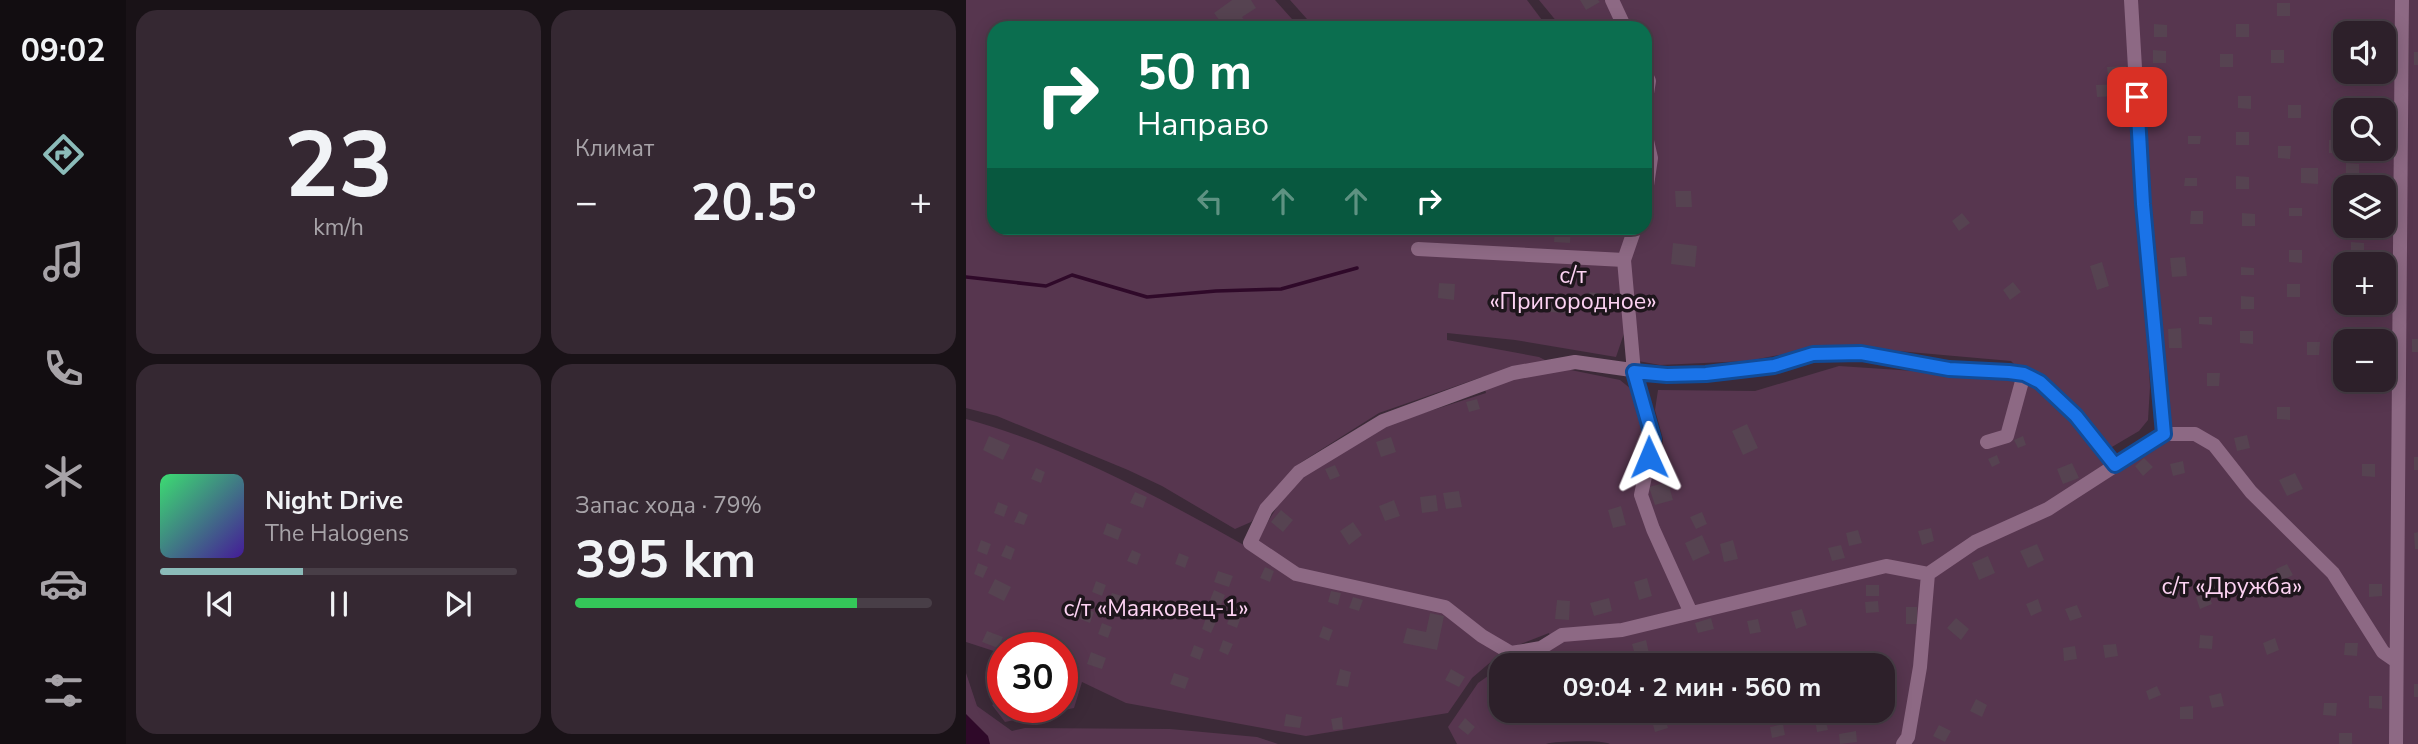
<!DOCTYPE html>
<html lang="ru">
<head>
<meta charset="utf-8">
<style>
  body { margin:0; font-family:"Nunito Sans",sans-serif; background:#352832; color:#f1f3f6; height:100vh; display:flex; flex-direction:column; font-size:26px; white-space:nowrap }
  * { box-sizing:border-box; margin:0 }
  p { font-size:23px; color:#a7a3a8 }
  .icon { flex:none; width:38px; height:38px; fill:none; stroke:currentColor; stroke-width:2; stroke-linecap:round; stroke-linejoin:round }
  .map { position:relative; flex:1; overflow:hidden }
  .panel { display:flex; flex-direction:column; gap:10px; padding:10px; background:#191217; width:840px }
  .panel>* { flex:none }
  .banner { position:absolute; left:21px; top:21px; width:665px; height:214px; border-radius:21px; box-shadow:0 4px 18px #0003,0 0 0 2px #483e47; background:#0b6e4f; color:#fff; overflow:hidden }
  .fabs { position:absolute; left:1367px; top:21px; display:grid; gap:14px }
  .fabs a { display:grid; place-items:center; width:63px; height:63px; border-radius:14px; background:#2d202a; box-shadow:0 4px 18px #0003,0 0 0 2px #483e47; font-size:35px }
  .speed { position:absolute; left:21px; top:632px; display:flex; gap:14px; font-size:35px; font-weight:700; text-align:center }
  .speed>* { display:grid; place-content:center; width:91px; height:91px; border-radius:50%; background:#2d202a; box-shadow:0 4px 18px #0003,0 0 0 2px #483e47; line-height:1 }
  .speed .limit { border:10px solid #d22; background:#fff; color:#111 }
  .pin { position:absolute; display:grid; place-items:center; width:60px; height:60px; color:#fff; margin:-30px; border-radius:14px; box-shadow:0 4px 10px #0006 }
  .me { position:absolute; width:77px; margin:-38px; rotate:359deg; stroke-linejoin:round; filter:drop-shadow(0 0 5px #0008) }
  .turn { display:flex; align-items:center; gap:24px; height:147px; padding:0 35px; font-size:32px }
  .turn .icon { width:91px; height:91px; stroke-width:2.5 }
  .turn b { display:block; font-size:49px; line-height:60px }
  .lanes { display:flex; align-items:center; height:66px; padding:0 35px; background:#0003; justify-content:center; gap:35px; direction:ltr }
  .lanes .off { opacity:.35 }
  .big { font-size:52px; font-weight:700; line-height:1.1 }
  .panel .tile { flex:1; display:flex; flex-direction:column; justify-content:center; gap:10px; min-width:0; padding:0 24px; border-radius:21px; background:#352832 }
  .panel .dial { align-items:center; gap:0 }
  .dial b { font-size:91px; line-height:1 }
  .song { display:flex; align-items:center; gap:21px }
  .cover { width:84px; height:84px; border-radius:10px; background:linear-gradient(135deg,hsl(140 70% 55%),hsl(260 70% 35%)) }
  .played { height:7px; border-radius:4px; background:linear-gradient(90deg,#8bbbb9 40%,#483e47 40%) }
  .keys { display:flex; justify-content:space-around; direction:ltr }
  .heat { display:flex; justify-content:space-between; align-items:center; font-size:38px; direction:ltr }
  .charge { height:10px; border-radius:5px; background:linear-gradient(90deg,#34c759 79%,#483e47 0) }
  .panel .tiles { flex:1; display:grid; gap:10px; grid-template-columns:repeat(2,1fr) }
  .trip { position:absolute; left:523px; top:653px; width:406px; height:70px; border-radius:21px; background:#2d202a; box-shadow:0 4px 18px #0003,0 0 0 2px #483e47; font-weight:700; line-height:70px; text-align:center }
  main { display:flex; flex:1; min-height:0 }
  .menu { display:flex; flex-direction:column; width:126px; justify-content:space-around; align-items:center; background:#120d11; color:#a7a3a8 }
  .menu .icon { width:49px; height:49px }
  .menu .active { color:#8bbbb9 }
  .menu b { font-size:32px; color:#f1f3f6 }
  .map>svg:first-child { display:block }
  .green { fill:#57364f; fill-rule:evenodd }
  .water { fill:#2f0929 }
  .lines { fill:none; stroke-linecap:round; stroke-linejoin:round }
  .stream { stroke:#2f0929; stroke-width:3.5 }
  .building { fill:#564351 }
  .minor { stroke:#8d6984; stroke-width:14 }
  .route-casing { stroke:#114b97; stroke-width:18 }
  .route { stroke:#1a73e8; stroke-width:12 }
  .labels { text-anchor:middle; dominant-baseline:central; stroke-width:7; stroke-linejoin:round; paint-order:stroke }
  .park-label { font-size:23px; fill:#fdd3f3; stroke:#1e161c }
</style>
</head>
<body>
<main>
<nav class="menu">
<b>09:02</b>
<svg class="icon active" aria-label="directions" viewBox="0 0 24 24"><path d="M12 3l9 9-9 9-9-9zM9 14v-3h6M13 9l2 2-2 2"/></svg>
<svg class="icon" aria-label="music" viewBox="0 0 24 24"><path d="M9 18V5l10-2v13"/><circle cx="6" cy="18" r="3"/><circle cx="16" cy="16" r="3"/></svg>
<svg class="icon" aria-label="phone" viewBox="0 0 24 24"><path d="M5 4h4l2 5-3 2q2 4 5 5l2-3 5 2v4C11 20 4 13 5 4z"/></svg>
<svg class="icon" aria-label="climate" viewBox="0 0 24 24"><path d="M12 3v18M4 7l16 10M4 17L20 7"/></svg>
<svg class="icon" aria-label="car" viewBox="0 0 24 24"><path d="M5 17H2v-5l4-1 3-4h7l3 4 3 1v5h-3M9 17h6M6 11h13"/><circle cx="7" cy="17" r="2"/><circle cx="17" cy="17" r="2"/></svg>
<svg class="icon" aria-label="filters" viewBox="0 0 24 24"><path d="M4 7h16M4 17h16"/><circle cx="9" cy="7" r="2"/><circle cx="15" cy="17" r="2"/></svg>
</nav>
<section class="panel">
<div class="tiles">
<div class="tile dial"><b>23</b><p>km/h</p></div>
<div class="tile"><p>Климат</p>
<div class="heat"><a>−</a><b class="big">20.5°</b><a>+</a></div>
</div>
<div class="tile">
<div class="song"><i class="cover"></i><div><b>Night Drive</b><p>The Halogens</p></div></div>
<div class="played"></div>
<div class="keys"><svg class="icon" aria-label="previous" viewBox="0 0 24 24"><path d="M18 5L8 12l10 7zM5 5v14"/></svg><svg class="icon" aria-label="pause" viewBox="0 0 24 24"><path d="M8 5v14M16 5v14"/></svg><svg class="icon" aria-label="next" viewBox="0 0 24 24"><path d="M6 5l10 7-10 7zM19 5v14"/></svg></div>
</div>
<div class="tile"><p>Запас хода · 79%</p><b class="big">395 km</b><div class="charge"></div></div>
</div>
</section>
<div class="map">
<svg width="1452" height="744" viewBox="0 0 1452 744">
  <rect width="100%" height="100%" fill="#3c2a38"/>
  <path class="green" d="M0,0H309L334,28H28V228H679V28H596L573,0H1430L1424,744H644C636,740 590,741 580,744H491L482,727L512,683L535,667L536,710H917V665H538L545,660L588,644L583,633L547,647L480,611L534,654L506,678L482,713L340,736L160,703L116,682L108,708L39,722L26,705L37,698V707H96V648H37V654L0,642V419C101,447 194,498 285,549L314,502L339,475L420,425L520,393L516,377L413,413L334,463L285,522L269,529L196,486L162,470L31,416L0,408ZM1379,33H1418V72H1379ZM1379,110H1418V149H1379ZM1379,187H1418V226H1379ZM1379,264H1418V303H1379ZM1179,294L1202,438L1147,473L1134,454L1173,431L1182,420L1184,387ZM669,301L672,361L694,365L782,361L864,345L1045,361L1052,368L948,371L873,366L789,391L692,390L689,410L697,439L696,454L670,482L677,430L665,389L654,380L595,368L573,357L481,340V333L549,340L650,357ZM1379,341H1418V380H1379Z
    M324,0H561L582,28H349Z
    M1443,0H1452V744H1435Z
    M0,673L11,706L46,731L59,728L204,729L291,737L312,744H0Z"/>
  <path class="water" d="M0,714L22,736L24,744H0Z"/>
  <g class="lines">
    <path class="stream" d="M0,277L80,286L106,275L181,297L250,291L315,289L391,268"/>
  </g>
  <path class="building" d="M266,0H285L290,8L276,17L281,23L274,28H259L248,13Z
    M614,0H632L634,2L620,10Z
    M1311,3H1324V16H1311Z
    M1405,21H1418V29H1405Z
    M1188,24L1201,25V37H1188Z
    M1270,24H1283V37H1270Z
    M1187,50L1200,51V63H1187Z
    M1305,50H1318V63H1305Z
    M1448,52H1452V65H1448Z
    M1254,54H1267V67H1254Z
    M1160,66L1161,75L1142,76L1141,67Z
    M1151,84L1152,96L1131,97L1130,85Z
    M1272,96H1285V109L1272,108Z
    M1378,103L1390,104V110H1377Z
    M1322,105H1335V118H1322Z
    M1270,132H1283V145H1270Z
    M1222,136H1235L1234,144H1222Z
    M1363,140H1376V153H1363Z
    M1312,146H1325L1324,159L1312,158Z
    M1380,163L1393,164V176H1380Z
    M1335,168H1352V184L1335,183Z
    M1270,176L1283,177V189H1270Z
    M1219,178H1231V186H1218Z
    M709,191H725L726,207H710Z
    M1367,203H1379V216H1366Z
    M1323,208H1336V216H1323Z
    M1225,211H1237V224H1224Z
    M996,213L1004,223L993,231L986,221Z
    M1276,213L1289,214V226H1276Z
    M589,228H605L604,243L588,242Z
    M644,228H660V236L644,235Z
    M1385,242L1398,243V255H1385Z
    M707,243L731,246L729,267L705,264Z
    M1323,250H1336V263L1323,262Z
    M1219,257L1221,276L1206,277L1204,258Z
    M1136,262L1143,286L1131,290L1124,266Z
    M1275,267L1288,268V275H1275Z
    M1047,282L1055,292L1044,300L1037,290Z
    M473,283L489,284L488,300L472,298Z
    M1321,284H1334V297H1321Z
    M623,292L638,294L637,310L621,308Z
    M548,295L564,297V306L548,305Z
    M585,296L601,297L600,313L584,312Z
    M1275,296L1288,297V309H1275Z
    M1378,303H1391V310H1378Z
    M1233,317H1246V325L1233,324Z
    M1380,327H1393V340L1380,339Z
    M1215,328L1216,348H1203L1202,329Z
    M1274,331H1287V344L1274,343Z
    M1446,339H1452V352H1446Z
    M1341,342H1354L1353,355H1341Z
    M1241,373H1254L1253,386H1241Z
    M1392,380H1410V388H1392Z
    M511,399L514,409L503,412L500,402Z
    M1311,407H1324V420L1311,419Z
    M781,424L792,448L777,455L766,431Z
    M1281,435L1284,448L1271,451L1268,438Z
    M23,436L44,445L37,460L17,450Z
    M1057,436L1060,445L1052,448L1048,440Z
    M425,437L430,452L415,457L410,442Z
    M1031,455L1034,463L1026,467L1022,459Z
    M1448,457H1452V470H1448Z
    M1178,458L1187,467L1177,476L1169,466Z
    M1217,461L1219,473L1207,476L1204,464Z
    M1106,463L1113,478L1097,484L1091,469Z
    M1396,464H1409V477L1396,476Z
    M369,465L374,476L364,480L359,469Z
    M70,468L79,472L75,483L65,479Z
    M1329,473L1337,489L1321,496L1313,480Z
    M702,482L707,500L689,505L683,487Z
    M493,491L496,507L480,509L477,493Z
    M169,492L181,497L177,508L164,503Z
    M470,495L472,511L456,513L454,497Z
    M428,500L434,516L419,521L413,506Z
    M32,502L42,506L38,517L28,513Z
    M655,506L660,525L647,528L642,510Z
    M315,510L327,520L317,532L305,522Z
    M53,511L62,515L58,525L48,522Z
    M736,512L741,524L730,529L724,517Z
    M387,522L396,535L383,545L374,531Z
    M141,523L156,529L152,540L137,534Z
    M965,528L968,541L956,545L952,531Z
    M892,530L896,543L883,546L880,533Z
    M1452,532V549H1449L1448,533Z
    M736,535L744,553L727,561L719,543Z
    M15,540L25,544L21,555L11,551Z
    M767,540L772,559L758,562L754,544Z
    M1071,544L1078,560L1062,568L1054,551Z
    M40,545L49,549L45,560L35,556Z
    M875,545L879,558L866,561L862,548Z
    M166,550L175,554L171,565L161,561Z
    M213,553L223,557L219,568L209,564Z
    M1022,556L1029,573L1013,580L1006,563Z
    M12,563L22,567L17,578L8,574Z
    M1321,564L1327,575L1315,581L1310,569Z
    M299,567L308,571L304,582L294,578Z
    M252,571L267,576L263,587L248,582Z
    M681,578L686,596L673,600L668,582Z
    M29,579L45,587L38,601L22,593Z
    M130,581L140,585L136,596L126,592Z
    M1403,584H1416V596L1403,597Z
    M900,585H913V596H900Z
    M248,590L259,595L255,605L244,600Z
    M365,591L375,593L372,605L362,602Z
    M146,593L156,596L152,607L142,603Z
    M1242,593L1246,604L1234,609L1230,597Z
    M387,597L397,600L393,611L383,608Z
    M643,598L646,611L628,616L624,603Z
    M1072,599L1076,611L1065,616L1060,604Z
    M591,600L604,601L603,620L589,619Z
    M912,601L913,612L900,613L899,602Z
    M1111,605L1116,617L1104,621L1099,609Z
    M113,606L128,612L124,623L109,617Z
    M940,607H951V624H940Z
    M836,609L841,625L830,629L825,612Z
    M265,613L275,617L271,628L261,624Z
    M464,613L478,616L471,650L437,643L441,628L460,632Z
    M240,618L250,622L245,633L236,629Z
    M745,618L748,629L732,633L729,623Z
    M990,618L1003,629L995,640L981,628Z
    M792,619L795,632L784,634L781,621Z
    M136,623L146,627L142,638L132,634Z
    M357,626L367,630L363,641L353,637Z
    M21,631L37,637L32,648L16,642Z
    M1234,635L1247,636L1246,649L1233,648Z
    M1309,638L1313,650L1301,655L1297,643Z
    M257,640L267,644L262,655L253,651Z
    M680,640L684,658L671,662L666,644Z
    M1379,643H1392L1391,656L1378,655Z
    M1150,644L1152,656L1139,658L1137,645Z
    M228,645L238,649L234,660L224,656Z
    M1109,646L1111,659L1098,661L1097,648Z
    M125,652L140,658L136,669L121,664Z
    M96,657L111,662L107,673L96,670Z
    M374,669L385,672L382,687L370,685Z
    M485,669L499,677L493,687L479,680Z
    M208,673L223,678L219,689L204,684Z
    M1448,684H1452V697H1448Z
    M1191,686L1195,695L1183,700L1180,691Z
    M1255,693L1258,706L1246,708L1243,696Z
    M1403,696H1416V709L1403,708Z
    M1010,699L1021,705L1016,717L1004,711Z
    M1358,703H1371L1370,716L1357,715Z
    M536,706V710H544L547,715L537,721L530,711Z
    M1227,706V719H1214V707Z
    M575,710H582L586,720L575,724L570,712Z
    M648,710H660L661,713L651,718Z
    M754,710H766L767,713L756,716Z
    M320,714L336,717L334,728L318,726Z
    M376,717L377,729L367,730L365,719Z
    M699,717L702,728L689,732L686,721Z
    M859,717L862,730L851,732L849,719Z
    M499,718L509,727L502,735L492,727Z
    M817,724L819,735L806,738L804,727Z
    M973,725L985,731L979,742L967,736Z
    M890,731L891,742L874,744L873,734Z
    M1373,733H1386V744H1373Z"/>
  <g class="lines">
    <path class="minor" d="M646,0L659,28
      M1165,0L1177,204L1198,434
      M679,72L683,81L679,105
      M679,132L685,158L679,199
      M669,228L658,260L668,372L687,439L675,495L687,529L725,613
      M452,249L658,260
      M1021,442L1041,436L1058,374
      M1149,465L1110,416L1074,381L1058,374L983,369L895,353L847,354L808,366L740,374L701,375L609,362L547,373L417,421L333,472L300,509L284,543L330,574L479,607L516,636L545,653L575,648L596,635L656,630L920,566L962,574L1009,542L1082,509L1198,434H1229L1248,445L1285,492L1367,573L1417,652L1430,661
      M937,744L942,737L954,667L962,574
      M1430,744L1436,0"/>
  </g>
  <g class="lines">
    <g class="route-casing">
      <path id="route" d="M683,457L687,439L668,372L701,375L740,374L808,366L847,354L895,353L983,369L1043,372L1058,374L1074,382L1110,416L1149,465L1198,434L1177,204L1171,97"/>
    </g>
    <use href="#route" class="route"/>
  </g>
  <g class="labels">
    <g class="park-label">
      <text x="607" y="275">с/т<tspan x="607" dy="26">«Пригородное»</tspan></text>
      <text x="1266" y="586">с/т «Дружба»</text>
      <text x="190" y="608">с/т «Маяковец-1»</text>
    </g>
  </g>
</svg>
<div class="fabs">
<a><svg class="icon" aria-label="sound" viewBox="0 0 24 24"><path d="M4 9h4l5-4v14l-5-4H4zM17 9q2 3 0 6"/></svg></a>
<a><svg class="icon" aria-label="search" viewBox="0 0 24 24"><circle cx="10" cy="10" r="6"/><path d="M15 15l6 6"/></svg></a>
<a><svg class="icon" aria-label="layers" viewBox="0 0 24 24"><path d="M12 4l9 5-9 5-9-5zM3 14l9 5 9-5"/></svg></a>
<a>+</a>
<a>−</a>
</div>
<div class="speed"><div class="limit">30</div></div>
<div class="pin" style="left:1171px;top:97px;background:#d93025"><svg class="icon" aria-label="arrive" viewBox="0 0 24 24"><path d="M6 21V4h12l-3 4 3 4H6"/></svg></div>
<svg class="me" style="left:683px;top:457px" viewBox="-20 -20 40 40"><path d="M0-17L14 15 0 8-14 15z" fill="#1a73e8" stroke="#fff" stroke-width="4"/></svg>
<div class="trip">09:04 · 2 мин · 560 m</div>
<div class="banner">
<div class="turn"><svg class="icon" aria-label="right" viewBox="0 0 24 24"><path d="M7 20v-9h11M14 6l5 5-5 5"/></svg><div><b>50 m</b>Направо</div></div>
<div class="lanes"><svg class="icon off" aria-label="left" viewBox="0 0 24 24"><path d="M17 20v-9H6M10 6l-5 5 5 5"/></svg><svg class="icon off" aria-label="ahead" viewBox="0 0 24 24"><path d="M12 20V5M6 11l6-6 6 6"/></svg><svg class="icon off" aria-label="ahead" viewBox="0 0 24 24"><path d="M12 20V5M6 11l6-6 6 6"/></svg><svg class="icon" aria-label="right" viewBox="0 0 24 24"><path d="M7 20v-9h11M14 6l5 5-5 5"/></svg></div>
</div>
</div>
</main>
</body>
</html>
